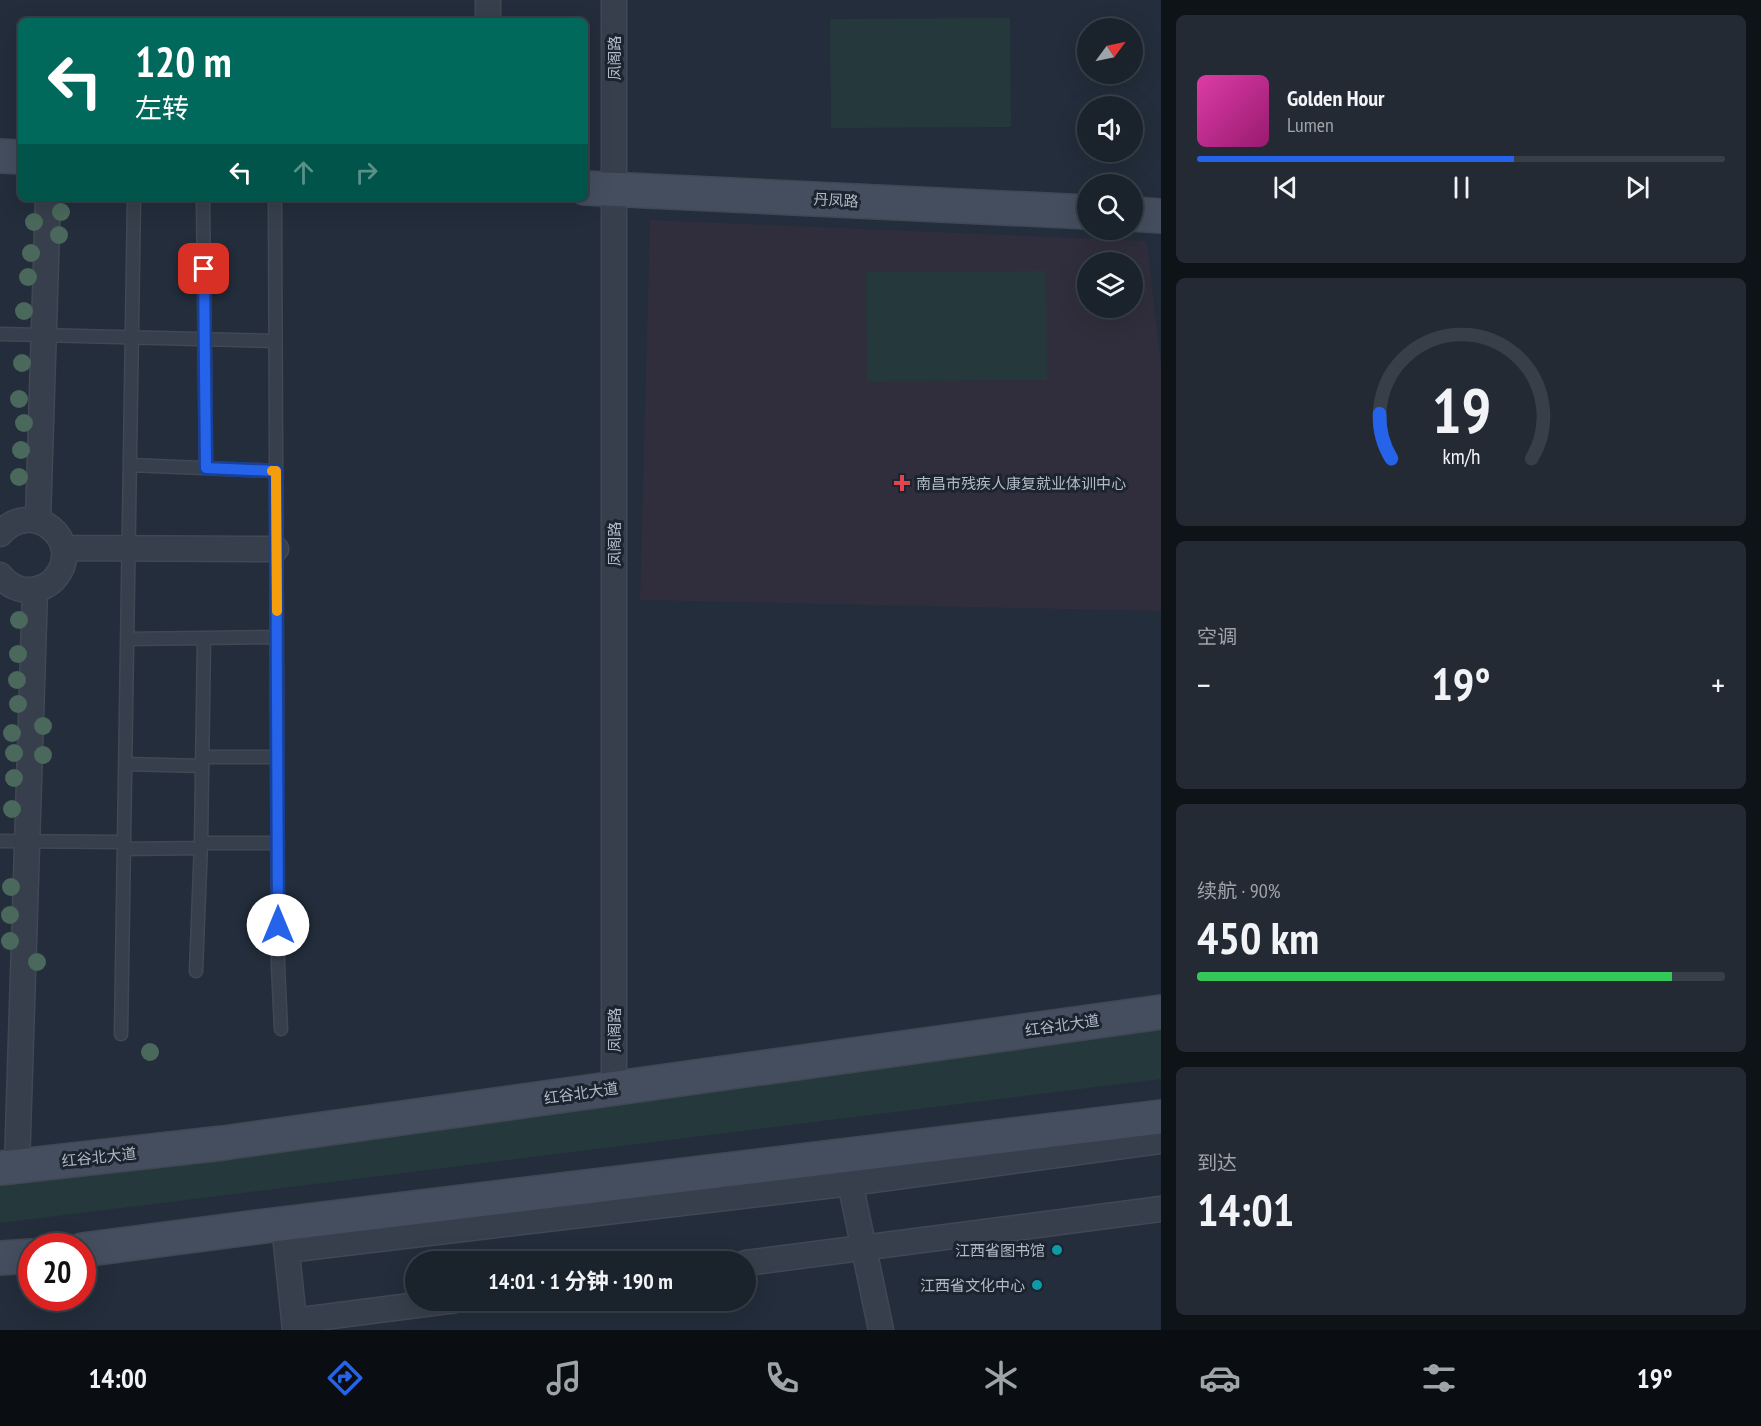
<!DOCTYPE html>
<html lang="zh">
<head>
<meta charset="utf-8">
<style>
  body { margin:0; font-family:"PT Sans Narrow","Noto Sans SC",sans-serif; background:#232a34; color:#f1f3f6; height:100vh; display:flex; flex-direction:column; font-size:22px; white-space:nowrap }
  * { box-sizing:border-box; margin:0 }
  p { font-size:20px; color:#9fa4a9 }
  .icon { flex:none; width:33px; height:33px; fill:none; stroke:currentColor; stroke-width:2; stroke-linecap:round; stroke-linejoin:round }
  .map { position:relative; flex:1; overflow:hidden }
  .panel { display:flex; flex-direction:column; gap:15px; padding:15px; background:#0e1318; width:600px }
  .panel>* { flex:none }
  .top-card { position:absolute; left:18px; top:18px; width:570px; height:183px; border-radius:9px; box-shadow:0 6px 24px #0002,0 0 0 2px #383f48; background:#00695c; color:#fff; overflow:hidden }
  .needle { width:39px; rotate:57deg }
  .controls { position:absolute; left:1077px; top:18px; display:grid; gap:12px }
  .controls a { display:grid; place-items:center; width:66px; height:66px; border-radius:50%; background:#1a222c; box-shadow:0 6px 24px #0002,0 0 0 2px #383f48; font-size:30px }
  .speed { position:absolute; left:18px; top:1233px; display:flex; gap:12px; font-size:30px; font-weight:700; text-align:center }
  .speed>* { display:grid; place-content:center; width:78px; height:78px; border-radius:50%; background:#1a222c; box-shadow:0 6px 24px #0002,0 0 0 2px #383f48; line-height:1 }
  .speed .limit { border:9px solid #d22; background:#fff; color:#111 }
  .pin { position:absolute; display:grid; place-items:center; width:51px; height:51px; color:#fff; margin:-26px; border-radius:12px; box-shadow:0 3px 9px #0006 }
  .me { position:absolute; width:66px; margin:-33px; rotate:0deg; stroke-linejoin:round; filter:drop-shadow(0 0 4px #0008) }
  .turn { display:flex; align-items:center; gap:21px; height:126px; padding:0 18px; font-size:27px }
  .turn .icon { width:78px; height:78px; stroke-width:2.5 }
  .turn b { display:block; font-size:42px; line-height:51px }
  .lanes { display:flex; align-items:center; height:57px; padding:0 18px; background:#0003; justify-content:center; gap:30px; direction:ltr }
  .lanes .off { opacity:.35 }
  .big { font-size:45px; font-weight:700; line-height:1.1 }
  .panel .widget { flex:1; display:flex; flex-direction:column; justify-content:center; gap:9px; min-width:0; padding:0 21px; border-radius:9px; background:#232a34 }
  .panel .dial { align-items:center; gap:0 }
  .dial svg { height:156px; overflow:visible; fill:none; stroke:#383f48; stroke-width:7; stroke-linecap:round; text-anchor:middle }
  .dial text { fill:#f1f3f6; stroke:none }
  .song { display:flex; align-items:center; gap:18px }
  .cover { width:72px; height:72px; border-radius:9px; background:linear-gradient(135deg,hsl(320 70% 55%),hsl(320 70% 35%)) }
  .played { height:6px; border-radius:3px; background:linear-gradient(90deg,#2563eb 60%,#383f48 60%) }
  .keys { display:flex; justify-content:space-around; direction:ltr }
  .heat { display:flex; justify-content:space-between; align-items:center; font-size:33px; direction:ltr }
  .charge { height:9px; border-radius:4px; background:linear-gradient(90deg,#34c759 90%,#383f48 0) }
  .trip { position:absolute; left:405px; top:1251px; width:351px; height:60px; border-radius:30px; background:#1a222c; box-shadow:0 6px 24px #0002,0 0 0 2px #383f48; font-weight:700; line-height:60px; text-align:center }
  .tab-bar { display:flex; height:96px; justify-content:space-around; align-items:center; background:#0a0e12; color:#9fa4a9 }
  .tab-bar .icon { width:42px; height:42px }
  .tab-bar .current { color:#2563eb }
  .tab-bar b { font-size:27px; color:#f1f3f6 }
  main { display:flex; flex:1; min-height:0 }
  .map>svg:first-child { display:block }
  .medical { fill:#302e3c; fill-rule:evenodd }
  .green { fill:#25393c }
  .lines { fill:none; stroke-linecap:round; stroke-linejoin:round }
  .lane-casing { stroke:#404854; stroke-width:15 }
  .street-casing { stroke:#404854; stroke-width:27 }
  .secondary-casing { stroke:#404854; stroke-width:36 }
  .lane { stroke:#363f4b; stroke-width:12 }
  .street { stroke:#363f4b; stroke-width:24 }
  .secondary { stroke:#444e5e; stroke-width:33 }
  .tree { fill:#4a685b }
  .route-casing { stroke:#184099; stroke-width:15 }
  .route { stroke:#2563eb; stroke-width:10 }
  .slow { stroke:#f59e0b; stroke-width:10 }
  .health-dot { fill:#e0444e; stroke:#1c2430; stroke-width:2 }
  .culture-dot { fill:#0f9aa8; stroke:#1c2430; stroke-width:2 }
  .labels { text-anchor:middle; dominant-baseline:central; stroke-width:6; stroke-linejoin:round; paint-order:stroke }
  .street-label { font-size:15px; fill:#b2b9c7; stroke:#1c2430 }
  .poi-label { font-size:15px; fill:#b2b9c7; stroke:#1c2430; text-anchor:end }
</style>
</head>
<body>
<main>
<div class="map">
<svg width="1161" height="1330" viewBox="0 0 1161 1330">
  <rect width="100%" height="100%" fill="#232d3b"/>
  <path class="medical" d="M650,220L1147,241L1161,366V611L640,600ZM1088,262H1132V308H1088Z"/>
  <path class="green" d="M1010,18L1011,127L831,128L830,19Z
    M1046,271L1047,380L867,381L866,272Z
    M1148,1024L1161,1028V1079L0,1223V1186Z"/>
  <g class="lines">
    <g class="lane-casing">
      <path id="lane" d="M203,198L206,468
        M275,198L278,966L281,1029
        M0,334L275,341
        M130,465L276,471
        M127,639L277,637
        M202,757H277
        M125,764L202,766
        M0,841L124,842
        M201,843H278
        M124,849L201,848
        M196,971L201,843L204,638
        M121,1034L134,198"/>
    </g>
    <g class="street-casing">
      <path id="street" d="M614,0V1088
        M488,21V0
        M38,520L48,198
        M0,534C31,497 85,540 56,577C51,584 41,589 32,590C20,591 7,585 0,575
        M64,548L276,549
        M17,1166L35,590H32
        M847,1168L881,1330
        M285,1234L295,1330
        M287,1250L851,1183L1161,1141
        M746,1263L1161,1209
        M294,1321L456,1300"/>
    </g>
    <g class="secondary-casing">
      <path id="secondary" d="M0,156L21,157
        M585,188L1088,212
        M1132,214L1161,216
        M0,1168L223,1143L1161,1012
        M82,1250L265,1226L1161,1117
        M0,1258L32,1256"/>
    </g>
    <use href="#lane" class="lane"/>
    <use href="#street" class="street"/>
    <use href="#secondary" class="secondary"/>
  </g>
  <g class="tree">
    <circle cx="61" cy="212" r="9"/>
    <circle cx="34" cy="222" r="9"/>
    <circle cx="59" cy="235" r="9"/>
    <circle cx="31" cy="253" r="9"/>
    <circle cx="28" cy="277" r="9"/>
    <circle cx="24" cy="311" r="9"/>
    <circle cx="22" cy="363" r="9"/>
    <circle cx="19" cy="399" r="9"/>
    <circle cx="24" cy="423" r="9"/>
    <circle cx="21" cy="450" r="9"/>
    <circle cx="19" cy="477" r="9"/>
    <circle cx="19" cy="620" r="9"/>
    <circle cx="18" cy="654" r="9"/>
    <circle cx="17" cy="680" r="9"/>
    <circle cx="18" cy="704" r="9"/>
    <circle cx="43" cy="726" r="9"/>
    <circle cx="12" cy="733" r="9"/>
    <circle cx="14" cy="753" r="9"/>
    <circle cx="43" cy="755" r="9"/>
    <circle cx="14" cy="778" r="9"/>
    <circle cx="12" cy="809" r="9"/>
    <circle cx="11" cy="887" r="9"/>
    <circle cx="10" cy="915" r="9"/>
    <circle cx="10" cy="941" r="9"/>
    <circle cx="37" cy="962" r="9"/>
    <circle cx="150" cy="1052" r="9"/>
  </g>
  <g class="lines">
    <g class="route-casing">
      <path id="route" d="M204,269L206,468L276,471L278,925"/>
    </g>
    <use href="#route" class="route"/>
    <path class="slow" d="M272,471H276L277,611"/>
  </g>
  <path class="health-dot" d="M899 474h6v6h6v6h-6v6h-6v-6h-6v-6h6z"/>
  <g class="culture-dot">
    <circle cx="1057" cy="1250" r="6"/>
    <circle cx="1037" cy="1285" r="6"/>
  </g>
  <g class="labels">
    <g class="street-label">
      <text transform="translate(614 58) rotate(-90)">凤阁路</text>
      <text transform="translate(836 200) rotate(3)">丹凤路</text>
      <text transform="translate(614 544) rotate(-90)">凤阁路</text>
      <text transform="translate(1062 1025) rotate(-8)">红谷北大道</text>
      <text transform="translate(614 1030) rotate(-90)">凤阁路</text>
      <text transform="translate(581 1093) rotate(-8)">红谷北大道</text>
      <text transform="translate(99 1157) rotate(-6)">红谷北大道</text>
    </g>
    <g class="poi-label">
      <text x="916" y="483" text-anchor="start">南昌市残疾人康复就业体训中心</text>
      <text x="1045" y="1250">江西省图书馆</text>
      <text x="1025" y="1285">江西省文化中心</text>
    </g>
  </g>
</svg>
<div class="controls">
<a><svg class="needle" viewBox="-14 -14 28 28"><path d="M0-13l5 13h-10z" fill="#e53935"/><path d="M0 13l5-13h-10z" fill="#9fa4a9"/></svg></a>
<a><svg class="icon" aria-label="sound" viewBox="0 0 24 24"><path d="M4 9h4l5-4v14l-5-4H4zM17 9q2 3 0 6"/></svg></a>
<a><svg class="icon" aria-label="search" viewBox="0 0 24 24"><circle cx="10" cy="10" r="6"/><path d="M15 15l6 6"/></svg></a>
<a><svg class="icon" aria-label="layers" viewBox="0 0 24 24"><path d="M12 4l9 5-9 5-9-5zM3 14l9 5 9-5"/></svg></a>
</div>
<div class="speed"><div class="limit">20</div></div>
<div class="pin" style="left:204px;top:269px;background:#d93025"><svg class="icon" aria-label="arrive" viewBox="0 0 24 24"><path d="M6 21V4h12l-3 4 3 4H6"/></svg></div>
<svg class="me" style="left:278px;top:925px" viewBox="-20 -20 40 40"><circle r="19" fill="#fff"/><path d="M0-13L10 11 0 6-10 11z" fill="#2563eb"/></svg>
<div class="trip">14:01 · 1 分钟 · 190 m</div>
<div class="top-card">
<div class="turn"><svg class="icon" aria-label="left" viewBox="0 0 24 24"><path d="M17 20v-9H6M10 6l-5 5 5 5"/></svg><div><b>120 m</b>左转</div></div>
<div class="lanes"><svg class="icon" aria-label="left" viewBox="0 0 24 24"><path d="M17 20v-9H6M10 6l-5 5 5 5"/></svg><svg class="icon off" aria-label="ahead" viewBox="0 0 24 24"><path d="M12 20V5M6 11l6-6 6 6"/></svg><svg class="icon off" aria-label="right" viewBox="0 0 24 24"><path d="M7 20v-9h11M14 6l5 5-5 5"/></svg></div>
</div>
</div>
<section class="panel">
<div class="widget">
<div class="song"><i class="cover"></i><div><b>Golden Hour</b><p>Lumen</p></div></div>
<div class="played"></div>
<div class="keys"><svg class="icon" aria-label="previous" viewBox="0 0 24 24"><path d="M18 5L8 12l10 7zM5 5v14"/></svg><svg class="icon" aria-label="pause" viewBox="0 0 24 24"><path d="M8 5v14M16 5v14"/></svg><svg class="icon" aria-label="next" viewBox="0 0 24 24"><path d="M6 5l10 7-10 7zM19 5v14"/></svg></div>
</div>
<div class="widget dial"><svg viewBox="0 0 100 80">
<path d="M14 69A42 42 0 1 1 86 69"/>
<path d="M14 69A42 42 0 0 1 8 46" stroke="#2563eb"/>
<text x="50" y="56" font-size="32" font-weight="700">19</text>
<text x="50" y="72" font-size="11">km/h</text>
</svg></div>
<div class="widget"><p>空调</p>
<div class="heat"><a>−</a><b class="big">19°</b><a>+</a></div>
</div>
<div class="widget"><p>续航 · 90%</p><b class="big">450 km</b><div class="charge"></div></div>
<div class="widget"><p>到达</p><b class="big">14:01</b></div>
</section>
</main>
<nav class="tab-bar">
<b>14:00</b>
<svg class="icon current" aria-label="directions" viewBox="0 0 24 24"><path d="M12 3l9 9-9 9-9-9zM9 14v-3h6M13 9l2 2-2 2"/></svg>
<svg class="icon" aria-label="music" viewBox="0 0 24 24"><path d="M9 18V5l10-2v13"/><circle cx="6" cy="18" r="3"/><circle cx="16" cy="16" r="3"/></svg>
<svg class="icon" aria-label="phone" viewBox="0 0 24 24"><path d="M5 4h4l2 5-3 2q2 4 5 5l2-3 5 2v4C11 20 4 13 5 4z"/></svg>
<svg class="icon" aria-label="climate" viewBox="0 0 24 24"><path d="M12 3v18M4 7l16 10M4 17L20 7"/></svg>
<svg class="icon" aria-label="car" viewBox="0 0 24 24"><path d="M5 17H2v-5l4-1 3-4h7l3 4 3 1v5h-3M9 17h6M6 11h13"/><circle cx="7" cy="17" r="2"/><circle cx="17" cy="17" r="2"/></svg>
<svg class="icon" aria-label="filters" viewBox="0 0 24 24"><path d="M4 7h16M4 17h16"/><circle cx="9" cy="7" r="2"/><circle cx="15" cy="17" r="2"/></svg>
<b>19°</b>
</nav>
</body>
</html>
